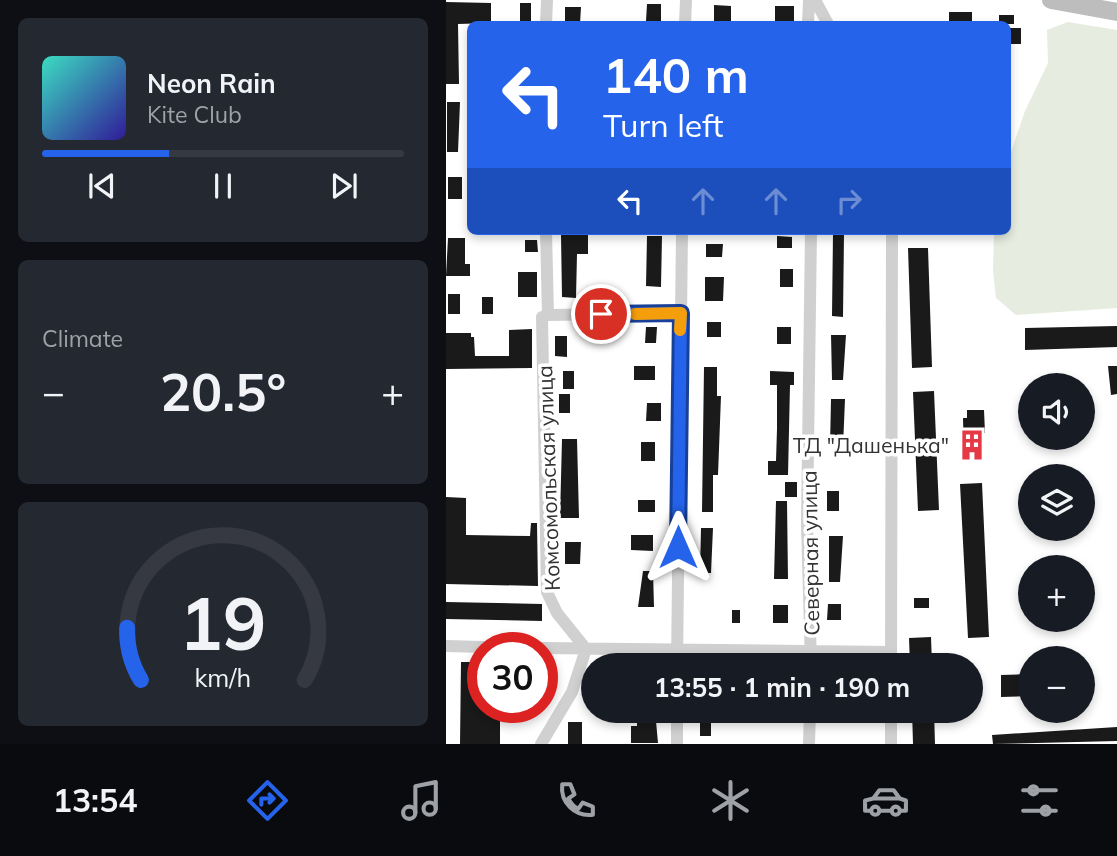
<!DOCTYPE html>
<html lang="en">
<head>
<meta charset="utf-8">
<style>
  body { margin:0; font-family:Mulish,sans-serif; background:#242831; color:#f1f3f6; height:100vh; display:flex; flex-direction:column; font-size:26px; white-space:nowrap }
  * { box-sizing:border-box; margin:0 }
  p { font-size:23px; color:#9ea1a6 }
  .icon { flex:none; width:38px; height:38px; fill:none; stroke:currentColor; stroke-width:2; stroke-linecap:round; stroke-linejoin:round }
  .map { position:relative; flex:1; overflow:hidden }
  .drawer { display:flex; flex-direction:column; gap:18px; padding:18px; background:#0d0f14; width:446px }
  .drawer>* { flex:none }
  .guide { position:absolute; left:21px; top:21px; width:544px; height:214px; border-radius:10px; box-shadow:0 4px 10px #0003; background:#2563eb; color:#fff; overflow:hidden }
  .buttons { position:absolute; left:572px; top:373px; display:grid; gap:14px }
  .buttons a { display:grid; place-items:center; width:77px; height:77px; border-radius:50%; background:#171b24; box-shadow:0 4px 10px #0003; font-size:35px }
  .speed { position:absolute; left:21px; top:632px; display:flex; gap:14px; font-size:35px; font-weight:700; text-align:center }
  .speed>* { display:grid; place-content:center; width:91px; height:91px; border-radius:50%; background:#171b24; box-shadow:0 4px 10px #0003; line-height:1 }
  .speed .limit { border:10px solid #d22; background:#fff; color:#111 }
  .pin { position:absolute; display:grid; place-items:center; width:60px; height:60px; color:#fff; margin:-30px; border:4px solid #fff; border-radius:50%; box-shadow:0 2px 7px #0007 }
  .me { position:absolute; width:77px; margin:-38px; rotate:0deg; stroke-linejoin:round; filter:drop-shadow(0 0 5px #0008) }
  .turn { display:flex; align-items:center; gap:24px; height:147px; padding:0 21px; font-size:32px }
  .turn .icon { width:91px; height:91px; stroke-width:2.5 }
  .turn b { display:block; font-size:49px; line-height:60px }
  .lanes { display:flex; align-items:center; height:66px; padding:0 21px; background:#0003; justify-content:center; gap:35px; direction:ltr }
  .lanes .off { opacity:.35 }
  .big { font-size:52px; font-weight:700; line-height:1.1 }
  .drawer .tile { flex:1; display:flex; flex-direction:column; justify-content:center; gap:10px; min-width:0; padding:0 24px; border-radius:10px; background:#242831 }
  .drawer .dial { align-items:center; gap:0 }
  .dial svg { height:182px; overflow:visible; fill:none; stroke:#363941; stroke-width:7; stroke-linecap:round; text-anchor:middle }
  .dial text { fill:#f1f3f6; stroke:none }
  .song { display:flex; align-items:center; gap:21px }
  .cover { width:84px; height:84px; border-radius:10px; background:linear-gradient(135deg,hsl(170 70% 55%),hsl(250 70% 35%)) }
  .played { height:7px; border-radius:4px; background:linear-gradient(90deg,#2563eb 35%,#363941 35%) }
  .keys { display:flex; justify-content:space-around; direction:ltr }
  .heat { display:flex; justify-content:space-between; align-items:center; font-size:38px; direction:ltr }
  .trip { position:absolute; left:135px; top:653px; width:402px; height:70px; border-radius:35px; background:#171b24; box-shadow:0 4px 10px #0003; font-weight:700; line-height:70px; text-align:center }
  .tab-bar { display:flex; height:112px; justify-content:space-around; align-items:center; background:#090b0e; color:#9ea1a6 }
  .tab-bar .icon { width:49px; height:49px }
  .tab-bar .on { color:#2563eb }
  .tab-bar b { font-size:32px; color:#f1f3f6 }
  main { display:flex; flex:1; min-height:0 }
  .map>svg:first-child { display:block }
  .green { fill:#e6ecdf }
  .building { fill:#1a1a1a }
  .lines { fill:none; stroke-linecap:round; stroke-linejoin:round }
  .street { stroke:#d0d0d0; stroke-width:12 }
  .secondary { stroke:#bdbdbd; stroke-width:18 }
  .route-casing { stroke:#184099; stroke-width:18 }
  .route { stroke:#2563eb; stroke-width:12 }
  .slow { stroke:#f59e0b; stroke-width:12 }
  .labels { text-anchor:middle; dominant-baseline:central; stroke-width:7; stroke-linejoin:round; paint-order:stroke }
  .poi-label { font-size:21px; fill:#333; stroke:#fff; text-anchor:end }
  .street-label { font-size:21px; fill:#333; stroke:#fff }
</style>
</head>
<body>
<main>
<section class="drawer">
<div class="tile">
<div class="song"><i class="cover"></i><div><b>Neon Rain</b><p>Kite Club</p></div></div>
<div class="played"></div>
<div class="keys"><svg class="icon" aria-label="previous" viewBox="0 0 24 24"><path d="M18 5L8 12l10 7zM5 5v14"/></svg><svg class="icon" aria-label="pause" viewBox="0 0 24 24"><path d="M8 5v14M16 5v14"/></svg><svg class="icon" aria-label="next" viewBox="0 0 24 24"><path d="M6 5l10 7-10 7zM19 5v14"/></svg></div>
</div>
<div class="tile"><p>Climate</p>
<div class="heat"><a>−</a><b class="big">20.5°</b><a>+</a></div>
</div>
<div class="tile dial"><svg viewBox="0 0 100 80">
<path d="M14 69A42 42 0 1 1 86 69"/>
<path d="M14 69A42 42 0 0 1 8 46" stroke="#2563eb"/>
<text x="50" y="56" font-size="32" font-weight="700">19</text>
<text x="50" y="72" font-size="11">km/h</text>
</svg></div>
</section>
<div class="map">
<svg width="671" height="744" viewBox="0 0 671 744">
  <rect width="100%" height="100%" fill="#fff"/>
  <path class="green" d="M622,22L671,30V308L570,315L550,298L547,271L548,231H562V161L579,111L602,63L601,30Z"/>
  <path class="building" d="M0,2L45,3V23L12,24L13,84H0Z
    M74,3H85V21H74Z
    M201,4H215V21H200Z
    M268,5L285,6V24H268Z
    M329,6H348V24H329Z
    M119,7H135L134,24H119Z
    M503,12H526V24H503Z
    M553,15H568V24H553Z
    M562,28H575V44H562Z
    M1,102H14L12,152H1Z
    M2,177H16V199H2Z
    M387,233L398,234L397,317L386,316Z
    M115,235H142V254H131L130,298L116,297Z
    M201,236H216L215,287L200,286Z
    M331,236L346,237V248H331Z
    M2,238H19V264H24V276H0Z
    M79,240H91L92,252H79Z
    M260,244H277L276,257H260Z
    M462,248H482L486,367L466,368Z
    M334,269H347V287H334Z
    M72,272H91V297H72Z
    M259,277H278L277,301H259Z
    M2,294H14V314H2Z
    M36,297H47V314H36Z
    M261,322H275V337H261Z
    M671,326V347L579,350V328Z
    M200,327H211L210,343H199Z
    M331,327H345V344H331Z
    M86,329V368L0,369V333H25V337H28L29,356H63V330Z
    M385,335H400L397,380H386Z
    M109,336H121V357L109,356Z
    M188,366H209V380H188Z
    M662,366H671V394L665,395Z
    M258,367H271V396H275L272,475H267V512H256Z
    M117,371H128V389H117Z
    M324,371L348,372V385H344L342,475H322V461H330L331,429V385H324Z
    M488,391L493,510L472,511L467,392Z
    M113,394H124V413H113Z
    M385,399H399L397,447H384Z
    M201,403H215V421H200Z
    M521,410H538L539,433H533L534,458H518L517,418H521Z
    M116,439H131L133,518H114Z
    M195,442H209V461H195Z
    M339,482H351V497H339Z
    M536,483L543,637L522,638L514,484Z
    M381,491H393V511H381Z
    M0,497L20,498V535L84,536L85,523H91L92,586L0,584Z
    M192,500H209V512H192Z
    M330,501H341L342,579H328Z
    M255,528H267L265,573H254Z
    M185,535H207V551L185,550Z
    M383,536H397L394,582H383Z
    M119,542H135L134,564H119Z
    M197,571H207L208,607H192Z
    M468,598H483V608H468Z
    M0,602L96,604V621L0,619Z
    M382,604H395V620H381Z
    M327,605H342V623H327Z
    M286,610H294V623H286Z
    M485,637L486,665H464L463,638Z
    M254,659H272V665H254Z
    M15,662H37V707H54V744H14Z
    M584,674V696L555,697V675Z
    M191,710H209L212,743H185V726H191Z
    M254,710H265V736H254Z
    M466,710H488L489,744H467Z
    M122,722H136V744H122Z
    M671,727V741L547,744L546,735Z"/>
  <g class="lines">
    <path class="street" d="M369,0L382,24
      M100,24L101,0
      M239,24L240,0
      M362,24L363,0
      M100,231L102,315L235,313
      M0,646L75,648
      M96,648L445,652
      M231,665L236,231
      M365,665L361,523L365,231
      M445,665L446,231
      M95,744L126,692L140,649L111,613L101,592L96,317
      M231,744V710
      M363,744L364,710
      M445,744V710"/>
    <path class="secondary" d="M605,0L671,12"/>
  </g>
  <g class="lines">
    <g class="route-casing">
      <path id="route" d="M155,314L235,313L232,547"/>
    </g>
    <use href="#route" class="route"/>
    <path class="slow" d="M189,314L235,313L234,330"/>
  </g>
  <defs>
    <g id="building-bare" transform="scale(2.415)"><path d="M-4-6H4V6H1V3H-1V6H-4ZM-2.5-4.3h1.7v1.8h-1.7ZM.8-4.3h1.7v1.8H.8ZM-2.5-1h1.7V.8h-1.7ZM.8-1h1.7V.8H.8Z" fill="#e63946" stroke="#fff" stroke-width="2.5" paint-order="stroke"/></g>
  </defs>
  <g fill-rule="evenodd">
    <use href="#building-bare" x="526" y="445"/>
  </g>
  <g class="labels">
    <g class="poi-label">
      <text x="503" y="445">ТД "Дашенька"</text>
    </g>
    <g class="street-label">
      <text transform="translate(102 478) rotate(-92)">Комсомольская улица</text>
      <text transform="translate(364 553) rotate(-91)">Северная улица</text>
    </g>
  </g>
</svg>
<div class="buttons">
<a><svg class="icon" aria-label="sound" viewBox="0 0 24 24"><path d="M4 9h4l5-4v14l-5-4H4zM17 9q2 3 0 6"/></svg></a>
<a><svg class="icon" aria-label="layers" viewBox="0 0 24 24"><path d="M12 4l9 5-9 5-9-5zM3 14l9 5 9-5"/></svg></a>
<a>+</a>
<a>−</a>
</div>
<div class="speed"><div class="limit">30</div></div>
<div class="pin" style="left:155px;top:314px;background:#d93025"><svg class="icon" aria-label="arrive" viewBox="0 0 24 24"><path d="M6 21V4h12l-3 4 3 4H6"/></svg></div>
<svg class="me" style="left:232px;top:547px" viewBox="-20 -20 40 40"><path d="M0-17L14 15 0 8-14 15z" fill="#2563eb" stroke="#fff" stroke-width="4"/></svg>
<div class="trip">13:55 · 1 min · 190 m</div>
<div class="guide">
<div class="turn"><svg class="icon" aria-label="left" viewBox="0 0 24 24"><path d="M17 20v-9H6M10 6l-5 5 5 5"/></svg><div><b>140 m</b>Turn left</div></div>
<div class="lanes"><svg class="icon" aria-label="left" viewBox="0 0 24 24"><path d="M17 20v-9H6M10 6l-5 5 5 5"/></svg><svg class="icon off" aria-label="ahead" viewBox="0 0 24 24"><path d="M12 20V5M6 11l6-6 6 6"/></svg><svg class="icon off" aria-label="ahead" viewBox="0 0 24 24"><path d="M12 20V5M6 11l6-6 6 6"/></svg><svg class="icon off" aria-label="right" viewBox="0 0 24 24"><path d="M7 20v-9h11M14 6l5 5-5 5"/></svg></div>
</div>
</div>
</main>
<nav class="tab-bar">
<b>13:54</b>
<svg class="icon on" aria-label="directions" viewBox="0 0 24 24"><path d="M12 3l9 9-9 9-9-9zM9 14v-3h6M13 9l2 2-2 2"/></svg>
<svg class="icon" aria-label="music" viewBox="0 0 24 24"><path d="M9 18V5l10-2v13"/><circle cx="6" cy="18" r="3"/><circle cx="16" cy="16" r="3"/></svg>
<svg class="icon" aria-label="phone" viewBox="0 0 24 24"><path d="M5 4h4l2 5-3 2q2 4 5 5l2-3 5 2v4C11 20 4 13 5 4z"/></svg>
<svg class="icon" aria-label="climate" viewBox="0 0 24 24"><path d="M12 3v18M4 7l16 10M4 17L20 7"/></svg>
<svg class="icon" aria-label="car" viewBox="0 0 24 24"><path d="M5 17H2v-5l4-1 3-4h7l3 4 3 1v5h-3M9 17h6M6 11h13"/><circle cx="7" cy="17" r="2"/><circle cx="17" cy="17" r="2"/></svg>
<svg class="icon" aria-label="filters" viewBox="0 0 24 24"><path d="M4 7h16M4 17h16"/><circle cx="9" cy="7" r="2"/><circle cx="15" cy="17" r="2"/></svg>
</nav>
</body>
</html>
